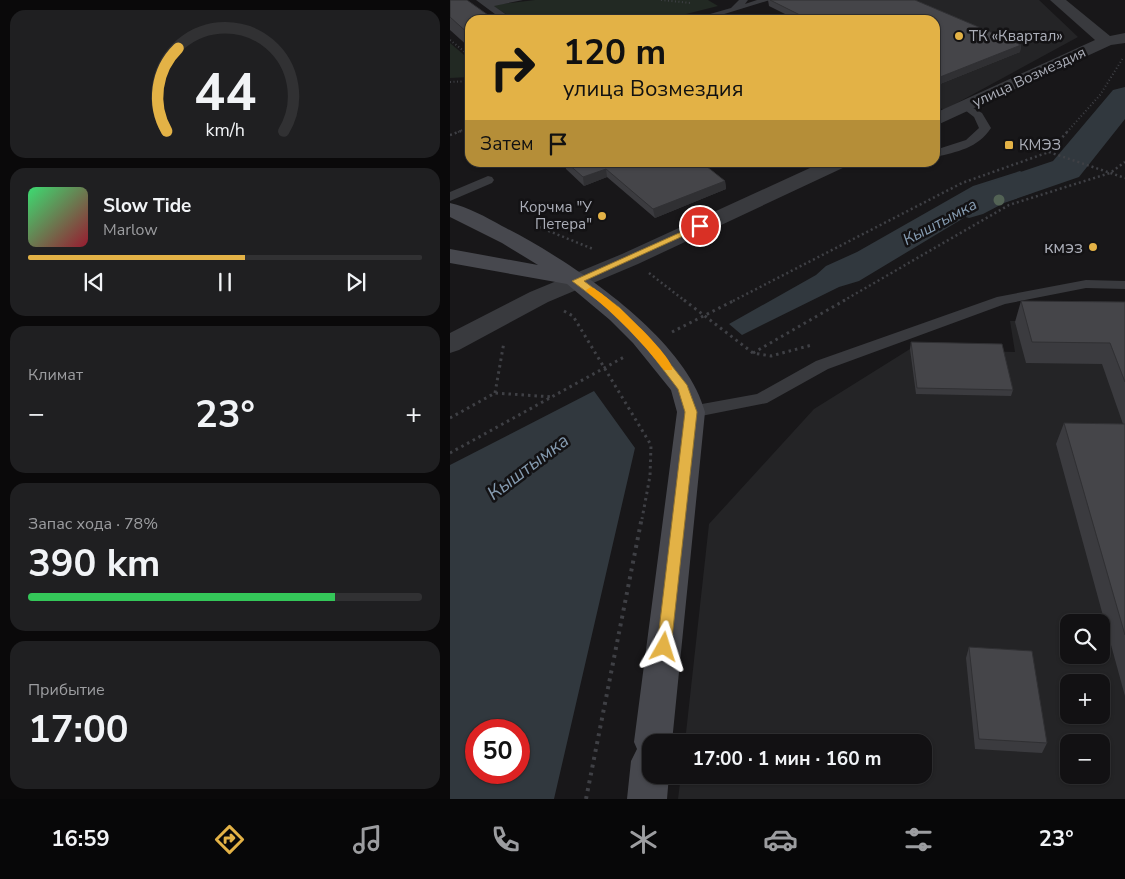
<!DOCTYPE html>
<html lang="ru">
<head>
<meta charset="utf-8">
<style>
  body { margin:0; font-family:"Nunito Sans",sans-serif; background:#1f1f21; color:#f1f3f6; height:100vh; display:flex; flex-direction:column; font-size:19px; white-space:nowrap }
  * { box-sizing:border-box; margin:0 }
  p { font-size:16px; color:#9c9da0 }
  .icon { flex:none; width:28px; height:28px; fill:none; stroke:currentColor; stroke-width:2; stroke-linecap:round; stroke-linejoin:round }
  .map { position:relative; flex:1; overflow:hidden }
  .side { display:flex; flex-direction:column; gap:10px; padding:10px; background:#0a090a; width:450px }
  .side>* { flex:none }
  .top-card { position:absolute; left:15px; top:15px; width:475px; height:152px; border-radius:15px; box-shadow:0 1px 4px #0004,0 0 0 1px #313133; background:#e3b246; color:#111; overflow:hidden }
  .buttons { position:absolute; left:610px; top:614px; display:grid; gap:10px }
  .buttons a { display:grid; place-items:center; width:50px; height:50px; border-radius:10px; background:#121113; box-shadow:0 1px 4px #0004,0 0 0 1px #313133; font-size:25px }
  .speed { position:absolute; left:15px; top:719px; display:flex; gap:10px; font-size:25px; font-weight:700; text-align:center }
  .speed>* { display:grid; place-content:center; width:65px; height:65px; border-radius:50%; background:#121113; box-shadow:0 1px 4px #0004,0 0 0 1px #313133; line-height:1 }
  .speed .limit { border:8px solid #d22; background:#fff; color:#111 }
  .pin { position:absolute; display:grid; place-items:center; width:42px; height:42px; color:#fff; margin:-21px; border:2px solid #fff; border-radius:50%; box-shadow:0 1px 5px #0007 }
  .me { position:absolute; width:55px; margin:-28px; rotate:6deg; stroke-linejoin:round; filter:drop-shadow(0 0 4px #0008) }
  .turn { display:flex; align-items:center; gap:18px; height:105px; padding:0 15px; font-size:22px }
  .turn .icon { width:65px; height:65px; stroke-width:2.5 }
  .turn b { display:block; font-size:35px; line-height:42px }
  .then { display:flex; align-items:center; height:48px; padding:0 15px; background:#0003; gap:10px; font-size:19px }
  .big { font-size:38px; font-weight:700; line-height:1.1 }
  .side .widget { flex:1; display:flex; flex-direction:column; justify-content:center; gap:8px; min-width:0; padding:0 18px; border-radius:15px; background:#1f1f21 }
  .side .dial { align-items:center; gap:0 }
  .dial svg { height:130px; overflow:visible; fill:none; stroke:#313133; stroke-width:7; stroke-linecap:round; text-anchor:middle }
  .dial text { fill:#f1f3f6; stroke:none }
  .song { display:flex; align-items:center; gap:15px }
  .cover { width:60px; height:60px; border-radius:8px; background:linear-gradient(135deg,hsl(140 70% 55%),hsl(350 70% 35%)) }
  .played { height:5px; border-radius:2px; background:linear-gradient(90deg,#e3b246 55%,#313133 55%) }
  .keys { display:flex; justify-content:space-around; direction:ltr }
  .heat { display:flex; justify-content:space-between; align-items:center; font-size:28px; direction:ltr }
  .charge { height:8px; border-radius:4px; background:linear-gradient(90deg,#34c759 78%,#313133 0) }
  .trip { position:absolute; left:192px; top:734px; width:290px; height:50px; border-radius:15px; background:#121113; box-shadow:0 1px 4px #0004,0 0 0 1px #313133; font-weight:700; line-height:50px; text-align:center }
  .tabs { display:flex; height:80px; justify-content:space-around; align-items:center; background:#070708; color:#9c9da0 }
  .tabs .icon { width:35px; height:35px }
  .tabs .active { color:#e3b246 }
  .tabs b { font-size:22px; color:#f1f3f6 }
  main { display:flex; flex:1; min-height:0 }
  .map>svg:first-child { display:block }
  .built { fill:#242426; fill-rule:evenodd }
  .green { fill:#222923 }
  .water { fill:#31383e; fill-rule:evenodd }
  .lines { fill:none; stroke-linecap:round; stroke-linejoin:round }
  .river { fill:#31383e; fill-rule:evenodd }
  .path-far3 { stroke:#3f4045; stroke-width:2; stroke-dasharray:1 2.5; stroke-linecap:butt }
  .path-far2 { stroke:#3f4045; stroke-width:2.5; stroke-dasharray:2 3; stroke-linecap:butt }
  .path-far1 { stroke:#3f4045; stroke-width:3; stroke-dasharray:2.5 4; stroke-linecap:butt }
  .path { stroke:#3f4045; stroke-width:4; stroke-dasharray:3 5; stroke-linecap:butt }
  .lane { fill:#393a3e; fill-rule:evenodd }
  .street { fill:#393a3e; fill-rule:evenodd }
  .secondary { fill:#47484e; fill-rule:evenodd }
  .tree { fill:#536355 }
  .wall { fill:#3b3b3f }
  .shaded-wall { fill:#303033 }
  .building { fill:#454549; stroke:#303033 }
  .route { fill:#e3b246; stroke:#94742e }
  .slow { fill:#f59e0b }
  .poi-dot { fill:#e3b246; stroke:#131214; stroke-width:2 }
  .labels { text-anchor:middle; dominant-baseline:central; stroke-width:5; stroke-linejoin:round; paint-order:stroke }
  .far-poi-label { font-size:15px; fill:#abaeb8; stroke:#131214; text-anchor:start }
  .far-street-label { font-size:15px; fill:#abaeb8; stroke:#131214 }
  .far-water-label { font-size:16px; font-style:italic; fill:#859bb0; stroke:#131214 }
  .poi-label { font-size:18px; fill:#abaeb8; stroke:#131214; text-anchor:end }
  .water-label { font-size:19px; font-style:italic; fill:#859bb0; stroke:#131214 }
</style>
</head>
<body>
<main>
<section class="side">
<div class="widget dial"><svg viewBox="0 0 100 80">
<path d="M14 69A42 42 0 1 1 86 69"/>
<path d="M14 69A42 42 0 0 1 21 18" stroke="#e3b246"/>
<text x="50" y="56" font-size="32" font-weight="700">44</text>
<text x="50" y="72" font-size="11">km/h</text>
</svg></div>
<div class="widget">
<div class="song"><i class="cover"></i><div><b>Slow Tide</b><p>Marlow</p></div></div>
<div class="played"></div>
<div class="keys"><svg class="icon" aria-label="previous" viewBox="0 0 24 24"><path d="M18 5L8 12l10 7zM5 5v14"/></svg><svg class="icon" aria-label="pause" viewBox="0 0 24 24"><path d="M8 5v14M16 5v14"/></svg><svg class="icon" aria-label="next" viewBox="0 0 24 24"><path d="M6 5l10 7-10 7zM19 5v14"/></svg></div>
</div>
<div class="widget"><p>Климат</p>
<div class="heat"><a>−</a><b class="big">23°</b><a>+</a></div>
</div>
<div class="widget"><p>Запас хода · 78%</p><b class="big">390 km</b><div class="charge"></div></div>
<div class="widget"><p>Прибытие</p><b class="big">17:00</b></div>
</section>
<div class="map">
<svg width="675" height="799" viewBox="0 0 675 799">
  <rect width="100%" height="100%" fill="#181719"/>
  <path class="built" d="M390,0H589L628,37L494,110L485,105V20H326Z
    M560,321L675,322V799H228L231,775H474V742H235L259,524L364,409L460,349L565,352ZM619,622H651V655H619ZM619,682H651V715H619ZM619,742H651V775H619Z"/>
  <path class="green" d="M85,0H258L268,6L212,20L120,18L65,20L42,5Z
    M0,43L20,60V77L0,78Z"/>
  <path class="water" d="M570,171L594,186L582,193L522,213L409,281L389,287L292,335L279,324L366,275L376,266L407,252L523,186Z
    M144,391L185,448L104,799H0V465ZM26,730H69V772H26Z"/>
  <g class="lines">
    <path class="river" d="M675,87V119L629,177L554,203L533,214L519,218L505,214L499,206L505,198L526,187L603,161L663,90Z"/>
    <path class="path-far3" d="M211,0L241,3
      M0,40L20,56
      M0,82L20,81
      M8,132L20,127
      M617,132L650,95L673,58"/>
    <path class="path-far2" d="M0,135L11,131
      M577,140L599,152L675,178
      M89,227L143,249
      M199,273L235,301
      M283,301L512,183L599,152L618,131
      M393,301L559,205L660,173L675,162"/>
    <path class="path-far1" d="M234,300L303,353L321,356L362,345
      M114,311L123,316L201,445L200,476L192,519
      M222,332L285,300
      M303,353L395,300
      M45,393L54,342
      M0,418L45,393L103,397
      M0,453L176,356"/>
    <path class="path" d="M136,799L192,517"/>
    <path class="lane" d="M26,0H73L44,6L64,20H53Z
      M289,0H298L295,4L307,0H320L255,20H239L281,8Z
      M516,104L532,113L541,128C528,148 507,152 485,157V150L516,140L529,128L524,117L511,107Z
      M38,176L42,177L44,180L42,183L0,201V192Z
      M636,280L675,281V289L636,288L555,304L378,369L317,403L241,418L235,416L233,412L235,408L241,406L307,394L366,361L547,297Z"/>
    <path class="street" d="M600,0H616L660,36L675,33V43L661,45L485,126V113L645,40Z
      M373,162H400L397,166L188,264L98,302L9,350L0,353V333L80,292L172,254Z"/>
    <path class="secondary" d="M0,203C18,207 36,217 52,226C119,260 235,336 255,412L222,742H201V775H219L217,799H177L181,761L187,749L184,742L227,412L221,390L183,343L160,320L117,284L0,263V249L88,265L52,243L0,217Z"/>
  </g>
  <circle class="tree" cx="549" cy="200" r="5.5"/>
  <path class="wall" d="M0,0L20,20V48L0,30Z
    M318,0H465L571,45L570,52L485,86V20H347L319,6Z
    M115,162H251L275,181L276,189L205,218L157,177L134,186L116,169Z
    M571,301L675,302V696L606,444L614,423L673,424L652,364L576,363L565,322Z
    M461,342L563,390L561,396L466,394L460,349Z
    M519,647L597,743L592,753L525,749L516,658Z"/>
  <path class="shaded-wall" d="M571,45L570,52L485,86V79Z
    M156,169L157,177L134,186L133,177Z
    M275,181L276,189L205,218L203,209Z"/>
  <path class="building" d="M0,0H17L45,20H20V35L0,17Z
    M320,0H465L571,45L485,79V20H360Z
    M116,162H251L275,181L203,209L156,169L133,177Z
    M571,301L675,302V382L660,343L582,342Z
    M461,342L552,344L563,390L467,388Z
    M614,423L675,424V635Z
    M519,647L582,651L597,743L529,739Z"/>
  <path class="route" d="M247,225L255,226L134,281L170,308L203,342L237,385L247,412L221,647L219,652L214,654L209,652L207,647L235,412L228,389L196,347L163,312L122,281Z"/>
  <path class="slow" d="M141,287C155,292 226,358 222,370H214C191,341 166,315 137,292L136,290Z"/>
  <g class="poi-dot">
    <circle cx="509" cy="36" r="5"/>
    <rect x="554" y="140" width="10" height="10" rx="2.5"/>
    <circle cx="152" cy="216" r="5"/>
    <circle cx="643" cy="247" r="5"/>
  </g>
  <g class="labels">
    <g class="far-poi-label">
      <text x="519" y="36">ТК «Квартал»</text>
      <text x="569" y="145">КМЭЗ</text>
      <text x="142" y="207" text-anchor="end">Корчма "У<tspan x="142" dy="17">Петера"</tspan></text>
    </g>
    <g class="far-street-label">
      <text transform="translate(579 77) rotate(-25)">улица Возмездия</text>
    </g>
    <g class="far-water-label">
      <text transform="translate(490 222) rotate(-28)">Кыштымка</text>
    </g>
    <g class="poi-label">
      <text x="633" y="247">кмэз</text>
    </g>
    <g class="water-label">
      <text transform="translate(78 467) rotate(-37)">Кыштымка</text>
    </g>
  </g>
</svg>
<div class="buttons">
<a><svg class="icon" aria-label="search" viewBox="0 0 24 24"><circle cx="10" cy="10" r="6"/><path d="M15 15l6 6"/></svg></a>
<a>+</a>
<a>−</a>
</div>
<div class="speed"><div class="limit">50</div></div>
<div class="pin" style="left:250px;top:226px;background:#d93025"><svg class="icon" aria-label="arrive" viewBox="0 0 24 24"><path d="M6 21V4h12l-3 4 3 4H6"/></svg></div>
<svg class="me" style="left:214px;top:647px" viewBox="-20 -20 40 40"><path d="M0-17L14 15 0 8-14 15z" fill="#e3b246" stroke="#fff" stroke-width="4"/></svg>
<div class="trip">17:00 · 1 мин · 160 m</div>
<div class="top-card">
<div class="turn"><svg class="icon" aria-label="right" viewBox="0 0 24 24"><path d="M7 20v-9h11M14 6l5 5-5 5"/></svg><div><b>120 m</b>улица Возмездия</div></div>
<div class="then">Затем<svg class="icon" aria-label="arrive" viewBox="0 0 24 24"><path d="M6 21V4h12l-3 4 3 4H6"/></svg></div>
</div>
</div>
</main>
<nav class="tabs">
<b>16:59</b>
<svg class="icon active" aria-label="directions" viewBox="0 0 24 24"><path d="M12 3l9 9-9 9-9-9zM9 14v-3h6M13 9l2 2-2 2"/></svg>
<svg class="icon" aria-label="music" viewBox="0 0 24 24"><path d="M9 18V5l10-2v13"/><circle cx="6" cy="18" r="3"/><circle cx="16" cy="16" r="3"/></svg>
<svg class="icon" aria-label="phone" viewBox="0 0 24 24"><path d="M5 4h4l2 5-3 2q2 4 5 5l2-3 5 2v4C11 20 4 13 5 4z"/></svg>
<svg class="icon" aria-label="climate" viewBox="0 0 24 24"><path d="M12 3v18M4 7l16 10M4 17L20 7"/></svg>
<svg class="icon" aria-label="car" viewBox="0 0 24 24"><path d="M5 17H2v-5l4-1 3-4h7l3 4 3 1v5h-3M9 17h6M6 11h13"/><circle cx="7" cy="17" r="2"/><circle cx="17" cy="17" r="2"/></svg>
<svg class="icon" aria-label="filters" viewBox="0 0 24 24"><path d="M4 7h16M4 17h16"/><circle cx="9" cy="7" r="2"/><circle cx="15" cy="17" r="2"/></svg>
<b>23°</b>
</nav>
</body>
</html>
